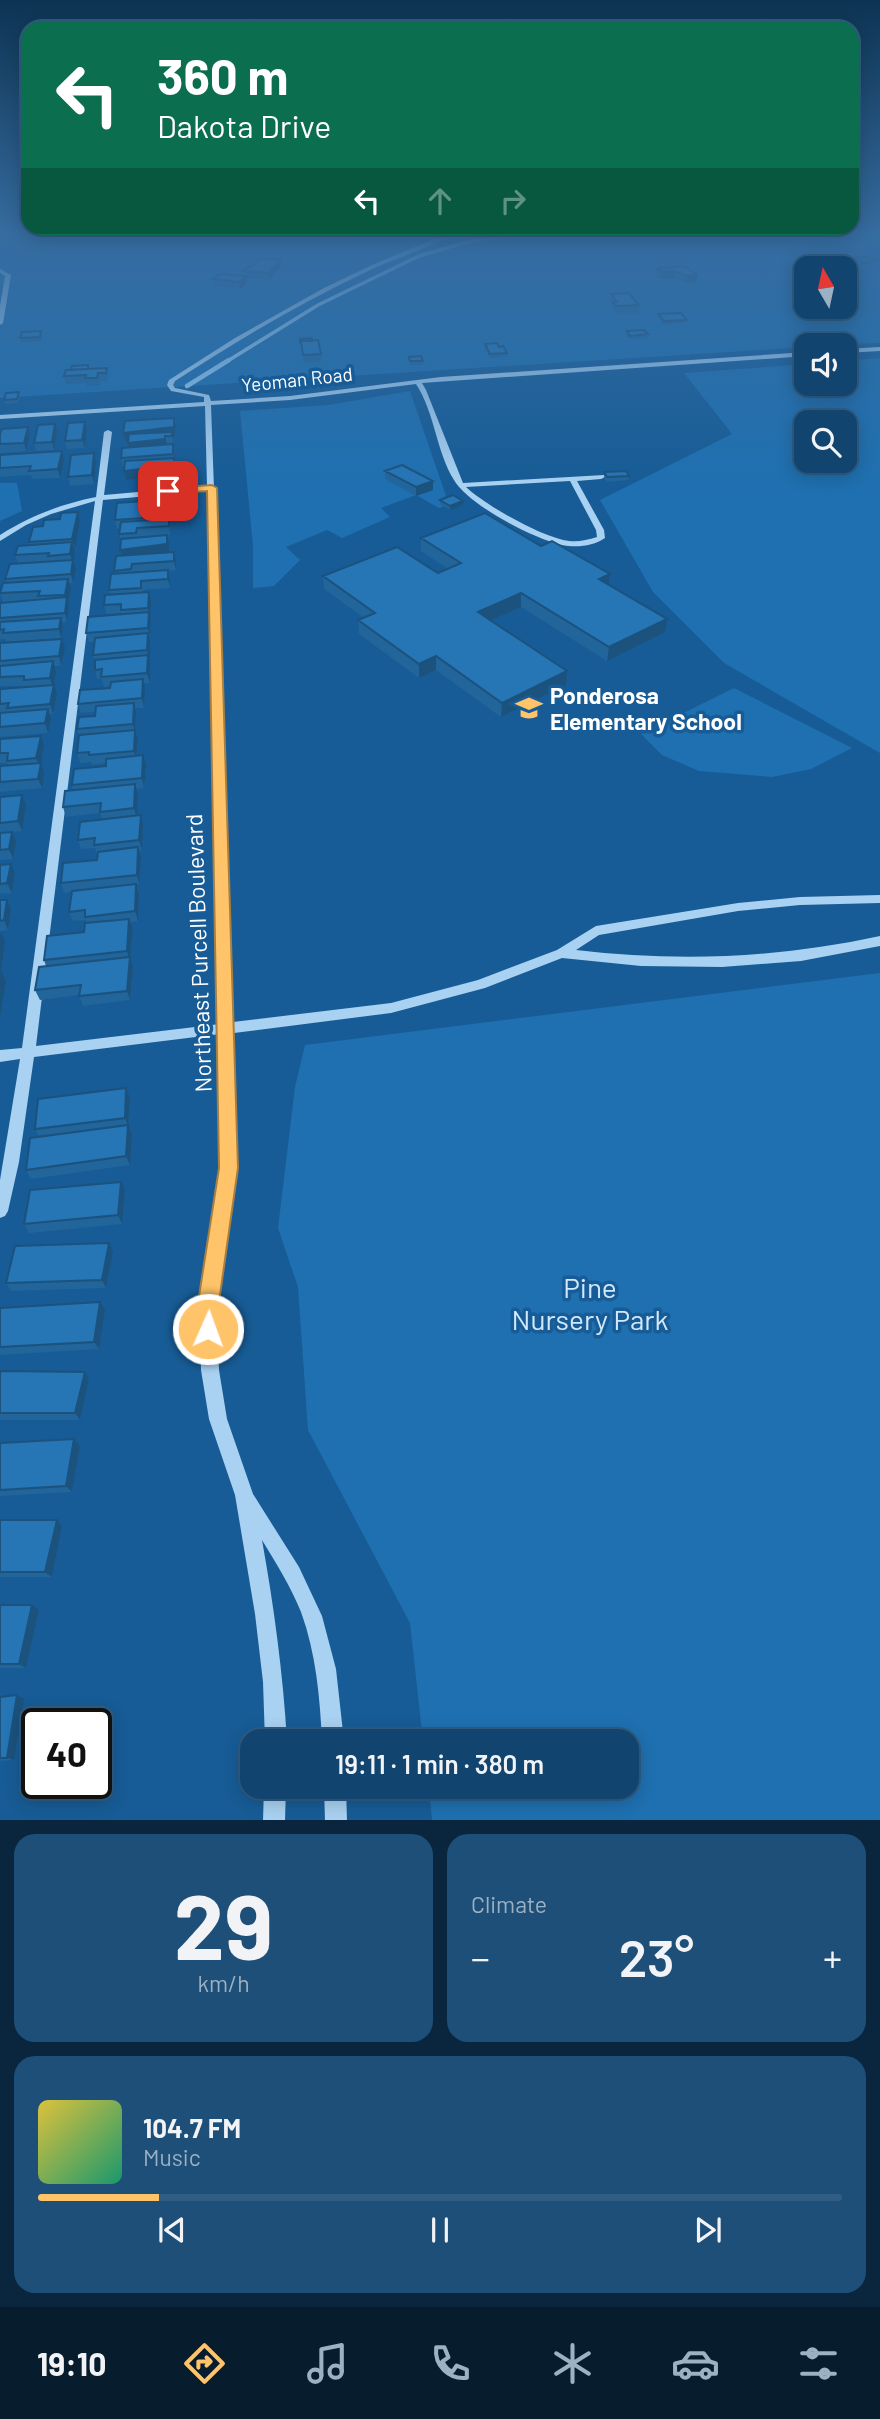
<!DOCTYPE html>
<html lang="en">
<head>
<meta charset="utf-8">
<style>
  body { margin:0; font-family:Barlow,sans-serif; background:#1e4f78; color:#f1f3f6; height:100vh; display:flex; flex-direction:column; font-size:26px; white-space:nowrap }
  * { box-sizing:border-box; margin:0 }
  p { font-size:23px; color:#9cb1c3 }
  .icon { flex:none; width:38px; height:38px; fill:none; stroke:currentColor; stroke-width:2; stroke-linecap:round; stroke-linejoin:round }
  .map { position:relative; height:1820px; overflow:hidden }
  .drawer { display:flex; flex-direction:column; gap:14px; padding:14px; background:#09263e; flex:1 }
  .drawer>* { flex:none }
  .top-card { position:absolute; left:21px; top:21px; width:838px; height:214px; border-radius:21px; box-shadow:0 4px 18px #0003,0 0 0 2px #305d83; background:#0b6e4f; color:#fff; overflow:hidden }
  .needle { width:46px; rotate:351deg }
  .buttons { position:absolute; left:794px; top:256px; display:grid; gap:14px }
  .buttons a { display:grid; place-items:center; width:63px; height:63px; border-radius:14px; background:#114570; box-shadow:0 4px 18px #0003,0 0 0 2px #305d83; font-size:35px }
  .speed { position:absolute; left:21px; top:1708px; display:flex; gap:14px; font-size:35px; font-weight:700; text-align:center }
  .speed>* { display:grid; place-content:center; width:91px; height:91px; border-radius:50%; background:#114570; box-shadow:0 4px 18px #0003,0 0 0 2px #305d83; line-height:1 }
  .speed .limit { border:4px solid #111; border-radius:10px; background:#fff; color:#111 }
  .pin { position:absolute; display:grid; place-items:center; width:60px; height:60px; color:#fff; margin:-30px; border-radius:14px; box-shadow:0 4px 10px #0006 }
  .me { position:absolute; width:77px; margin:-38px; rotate:2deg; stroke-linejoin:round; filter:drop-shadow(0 0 5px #0008) }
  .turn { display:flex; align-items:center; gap:24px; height:147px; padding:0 21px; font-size:32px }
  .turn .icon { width:91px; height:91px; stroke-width:2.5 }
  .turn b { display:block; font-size:49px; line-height:60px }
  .lanes { display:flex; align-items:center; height:66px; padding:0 21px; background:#0003; justify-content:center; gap:35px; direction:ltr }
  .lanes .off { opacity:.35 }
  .big { font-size:52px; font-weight:600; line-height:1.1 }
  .drawer .tile { flex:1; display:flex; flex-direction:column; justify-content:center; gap:10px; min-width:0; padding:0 24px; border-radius:21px; background:#1e4f78 }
  .drawer .dial { align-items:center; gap:0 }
  .dial b { font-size:91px; line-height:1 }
  .song { display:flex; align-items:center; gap:21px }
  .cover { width:84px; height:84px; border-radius:10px; background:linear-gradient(135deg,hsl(50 70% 55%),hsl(160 70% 35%)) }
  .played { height:7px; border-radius:4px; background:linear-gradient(90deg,#ffc369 15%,#305d83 15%) }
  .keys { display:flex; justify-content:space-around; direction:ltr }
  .heat { display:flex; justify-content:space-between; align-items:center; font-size:38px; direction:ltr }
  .drawer .tiles { flex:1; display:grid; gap:14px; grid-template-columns:1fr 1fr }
  .tile:last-child { grid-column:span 2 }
  .trip { position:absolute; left:240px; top:1729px; width:399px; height:70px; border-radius:21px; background:#114570; box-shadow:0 4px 18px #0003,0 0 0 2px #305d83; font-weight:600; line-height:70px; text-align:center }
  .tab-bar { display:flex; height:112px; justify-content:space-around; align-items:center; background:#071c2d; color:#9cb1c3 }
  .tab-bar .icon { width:49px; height:49px }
  .tab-bar .current { color:#ffc369 }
  .tab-bar b { font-size:32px; color:#f1f3f6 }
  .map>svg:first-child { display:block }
  .green { fill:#1f70b0; fill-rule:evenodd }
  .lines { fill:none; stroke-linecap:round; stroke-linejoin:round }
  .stream-far1 { stroke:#9bcef4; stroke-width:3.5 }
  .stream { stroke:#9bcef4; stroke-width:4.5 }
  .minor { fill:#a9d1f1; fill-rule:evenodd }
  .wall { fill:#21659b }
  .shaded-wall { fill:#1b527e }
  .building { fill:#2675b4; stroke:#1b527e; stroke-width:2 }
  .route { fill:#ffc369; stroke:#a67f44; stroke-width:2 }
  .labels { text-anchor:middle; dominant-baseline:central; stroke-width:7; stroke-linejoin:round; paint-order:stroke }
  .far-street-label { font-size:19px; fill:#fff; stroke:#175c96 }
  .poi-label { font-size:23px; font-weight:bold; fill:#fff; stroke:#175c96; text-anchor:start }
  .street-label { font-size:23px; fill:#fff; stroke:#175c96 }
  .near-park-label { font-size:28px; fill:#d0e9fc; stroke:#175c96 }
</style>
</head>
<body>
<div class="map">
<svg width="880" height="1821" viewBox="0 0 880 1821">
  <rect width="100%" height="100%" fill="#175c96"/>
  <path class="green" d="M0,231H880V343L807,345V347L0,398ZM807,268H845V306H807Z
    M880,358V753L724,663L653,592L600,500L732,434L684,373L807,364V383H845V361ZM807,422H845V460H807Z
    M410,391L446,496L440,499L448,505L439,508L416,495L381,508L390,517L342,538L327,530L286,547L300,560L274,586L253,588V546L240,411L328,405Z
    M0,483H17L22,511L0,521Z
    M734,688L852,748L811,769L772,777L699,771L662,755L641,734Z
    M880,973V1820H432L429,1787H626V1741H423L410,1623L308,1430L298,1287L278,1228L295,1087L305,1045Z"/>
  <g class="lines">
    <path class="stream-far1" d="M226,362L318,305L419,256L464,243L526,231"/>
    <path class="stream" d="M187,386L229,360"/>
    <path class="minor" d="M454,231H461C430,248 394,258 362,274C297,305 235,342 175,381L173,385L175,388L209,395L211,401L290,396L441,377L807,352V356L422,383L426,390L463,483L604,475L605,477L601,479L577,481L604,530L605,538C595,545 582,547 569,546C540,543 468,505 454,480C436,451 435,413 416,384L290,400L211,405L233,1022L391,1003L478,980L557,950L596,926L738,903L800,897L880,895V903L800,905L738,911L599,935L576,950C679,962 779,958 880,936V946L801,961L722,967L641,966L562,958L485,988L391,1013L234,1033L237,1168L216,1309L219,1370L227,1419L253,1494L299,1567L322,1616L336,1669L344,1741H322C320,1698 316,1653 301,1612C291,1587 276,1563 262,1540C274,1607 283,1673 287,1741H265L263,1682L255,1614L235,1495L209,1419L201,1370L200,1309L221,1168L220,1034L34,1057L19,1162L8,1211L5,1216L0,1218V1180L20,1059L0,1062V1050L22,1048L95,501L51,514L26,525L0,541V535C30,516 61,504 96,497L104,432L108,430L112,432L104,495L207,486L205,406L0,419V415L204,402V397L171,391L167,385L169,380L235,338L324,288L374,264ZM570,481L596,530L597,537C587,540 579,542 569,541C543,538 485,505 466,487ZM207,491L220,1024L36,1046L103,500Z
      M0,269L11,275L3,323L0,325V306L5,276L0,273Z
      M880,347V351L845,353V349Z
      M264,1787H286L285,1821H263Z
      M324,1787H346L347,1821H325Z"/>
  </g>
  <path class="wall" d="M325,231H343L341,240H325Z
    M715,231H740V233H716Z
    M855,258L875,260L874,264L861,265L854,262Z
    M281,266L269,280L246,278L247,283L240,289L214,286L213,279L243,276V271Z
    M684,266L697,275L696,282L686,283L674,278L661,279L656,276L657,269Z
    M611,294L639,305L638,313L615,314L612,309V304L610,301Z
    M658,314L687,320L686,323L663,325L658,318Z
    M627,331L648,334L647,338L630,339L626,335Z
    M42,335L41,341L21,342L20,338Z
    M300,339L312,341L321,354V362L304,363Z
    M485,344L499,347L507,353V357L490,358L484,348Z
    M409,357L423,361V365H410Z
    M107,368L108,376L107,381H100L99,386H87L86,383L66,384L64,376L89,369Z
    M20,396L18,403L5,404L4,400Z
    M174,418L176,426L175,436H173L176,466L175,474L126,480L124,471V467H123L121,458L129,447L128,441H125L123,433Z
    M85,422L87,430L85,448L67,449L65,441Z
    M28,427L30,435L26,451L0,453V434Z
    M57,432L54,450L36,451L34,443Z
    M94,453L96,461L94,484L70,486L68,477Z
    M0,455L64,460L60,478L32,479L31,475L0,477Z
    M385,471L433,481V490L416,496L386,480Z
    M604,472L629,476L628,480L606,482L604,476Z
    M440,500L463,505L450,510L440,504Z
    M117,503L173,507L172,519L169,520L170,535H167L169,552H174L176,561V570L169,571L170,579V588L143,590V592H149L151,601L150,637H149L150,642L149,659L150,664V683H144L145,688L144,708H135L136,712L135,731L138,740L137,756L146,765L144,788L137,789L138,794L137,816L143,825L142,850H139L141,857L139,884L137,885L139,894L138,921L130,922L133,929L130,958L133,967L130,1000L83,1006L79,995L40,1000L35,990L46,966L44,960L84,932L87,923L86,920L73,921L69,912L71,892L64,893L61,883L97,860V855L95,848L81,849L78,840L102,819L100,813L66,817L63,807L73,790L72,785L106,766V763L92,765L91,762L80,763L77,753L79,736L77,729L95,716V712L81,713L78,704L110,688V686L104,687L102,679H97L95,670V663L93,655L94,642H89L86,633L122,614L121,613L106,614L104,605L110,595L109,590L115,574L114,571L121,556L120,550V528L117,529L115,520Z
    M78,512L80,521L74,548L75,551L73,560L76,569L73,583H69L71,588L68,602L69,606L67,622H62L63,627L61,638L6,642L5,639H0V603L3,602L0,593L7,583L5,579L18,563L15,555L30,545L29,542L43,526Z
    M421,538L608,584L665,632L607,661L521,607L490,620L567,671L566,685L501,717L436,670L419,678L359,634L358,620L364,618L324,589L323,576L438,573L448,569L421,551Z
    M0,643L65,648L61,666H54L56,671L53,685L57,694L53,714H49L51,719L48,733L0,737V689L26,687L25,686H0Z
    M41,736L44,745L40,763L44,773L42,788L0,792V766H8L7,763H0V739Z
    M0,797L26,805L22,831L0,833Z
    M0,833L16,841L13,859L0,860Z
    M0,865L15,874L12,893L0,894Z
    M0,900H7L11,909L8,930L0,931Z
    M126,1088L130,1098L128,1126L132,1134L130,1165L31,1179L26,1170L39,1137L35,1129Z
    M125,1190L122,1224L29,1233L24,1224Z
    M113,1251L106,1288L11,1291L6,1283Z
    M0,1308L105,1310L99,1349L0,1355Z
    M0,1371L85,1372L89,1379L80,1420H0Z
    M74,1439L80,1446L72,1492L0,1496V1443Z
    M0,1520H57L62,1526L52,1577H0Z
    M0,1605H32L39,1610L26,1668H0Z
    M0,1697L24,1699L14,1760L0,1761Z"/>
  <path class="shaded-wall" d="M281,260V266L269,280L268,273Z
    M875,260L874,264L861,265L862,262Z
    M675,271L674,278L661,279L662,272Z
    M697,275L696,282L686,283L687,276Z
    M246,276L247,283L240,289L239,282Z
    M174,418L176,426L175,436H173L174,444L172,436H165L167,444L130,452L128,443L165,437L125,441L123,433Z
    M85,422L87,430L85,448L82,440Z
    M55,424L57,432L54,450L52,442Z
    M28,427L30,435L26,451L24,443Z
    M173,444L176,466L175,474L126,480L124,471L174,459Z
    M62,451L64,460L60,478L58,469Z
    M94,453L96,461L94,484L92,475Z
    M433,481V490L416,496V487Z
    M172,499L173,507L172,519L171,511Z
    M463,501V505L450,510V506Z
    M78,512L80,521L75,548L72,539Z
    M167,535L169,544V553L122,559L120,550Z
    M72,542L75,551L73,564L70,554Z
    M174,552L176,561V570L174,561Z
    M73,560L76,569L73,583L71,574Z
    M168,570L170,579V588L168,579Z
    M610,574L608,588L599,579Z
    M68,579L71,588L68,602L69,606L67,622L65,613L66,600L65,595Z
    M149,592L151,601L150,637L148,628Z
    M521,593V607L477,626L478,612Z
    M61,618L63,627L61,638L59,629Z
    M667,619L665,632L607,661L609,647Z
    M148,633L150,642V683L147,673Z
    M62,639L65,648L61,666L59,656Z
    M436,656V670L419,678V664Z
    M53,661L56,671L53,688L50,678Z
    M567,671L566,685L501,717L502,703Z
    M143,679L145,688L144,708L142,698Z
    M54,685L57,694L53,714L50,704Z
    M134,703L136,712L135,731L138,740L136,760L134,751L135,733L133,724Z
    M48,709L51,719L48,733L45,723Z
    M41,736L44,745L40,768L36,758Z
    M143,755L146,765L144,788L142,778Z
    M41,763L44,773L42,788L38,779Z
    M135,784L138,794L137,818L134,808Z
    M22,795L26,805L22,831L18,821Z
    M141,815L143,825L142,850L139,840Z
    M12,832L16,841L13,859L9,849Z
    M138,847L141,857L139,884L137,875Z
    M11,864L15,874L12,893L7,883Z
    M136,884L139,894L138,921L135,911Z
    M7,900L11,909L8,930L4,920Z
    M129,919L133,929L130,958L133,967L130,1000L127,991L129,959L127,951Z
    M1,932L5,941L1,970L6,981L0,1017V937Z
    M126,1088L130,1098L128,1126L132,1134L130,1165L126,1156L128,1126L125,1118Z
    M121,1182L125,1190L122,1224L118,1215Z
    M109,1243L113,1251L106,1288L102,1280Z
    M100,1302L105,1310L99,1349L94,1342Z
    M85,1372L89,1379L80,1420L75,1413Z
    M74,1439L80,1446L72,1492L66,1486Z
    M57,1520L62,1526L52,1577L45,1572Z
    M32,1605L39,1610L26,1668L19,1664Z
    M17,1695L24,1699L14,1760L7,1758Z"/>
  <path class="building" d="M325,231H341V233H324Z
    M868,257L875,260L862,262L855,258Z
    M260,258L281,260L268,273L243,271L248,267H252Z
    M684,266L697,275L687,276L675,271L662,272L657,269Z
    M220,274L246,276L239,282L213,279Z
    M629,293L639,305L616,306L613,302H617L611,294Z
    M681,313L687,320L664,321L658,314Z
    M644,330L648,334L630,336L627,331Z
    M41,331L40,337L20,338L22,332Z
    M312,338V341H301L300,343V339Z
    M318,340L321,354L303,355L301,341Z
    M497,343L499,347L503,346L507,353L490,354L485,344Z
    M421,356L423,361H410L409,357Z
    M88,365V369L71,370L72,366Z
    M107,368L106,373H98L97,378H85L86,375L64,376L66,370Z
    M19,392L17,399L4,400L6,393Z
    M174,418V427L123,433L125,421Z
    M85,422L82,440L65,441L68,423Z
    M55,424L52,442L34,443L38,425Z
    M28,427L24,443L0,444V434L2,429Z
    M172,432V436H165V439L128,443L129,434Z
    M173,444V454L121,458L122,448Z
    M62,451L58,469L29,471L31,466L0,468V455Z
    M94,453L92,475L68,477L71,455Z
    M174,458V465L124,471L125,461Z
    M402,465L433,481L416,487L385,471Z
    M626,471L629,476L607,477L604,472Z
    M453,495L463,501L450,506L440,500Z
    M172,499L171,511L143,512V518L115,520L117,503Z
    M78,512L72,539L29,542L33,527L43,526L44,520L60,519L61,513Z
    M485,513L541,546L552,541L610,574L599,579L667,619L609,647L521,593L478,612L567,671L502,703L436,656L419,664L358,620L375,613L323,576L397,547L438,573L461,563L421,538Z
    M169,519V526L137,528L136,533L119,534L121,522Z
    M167,535V544L120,550L121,539Z
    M72,542L70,554L48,556L49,553L15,555L18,546Z
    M174,552V561L132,564L131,569L114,571L116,556Z
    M73,560L71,574L5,579L10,564Z
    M168,570V579L141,581V588L109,590L111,574Z
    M68,579L65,595L38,596L40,591L0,593L3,583Z
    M149,592L148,608L121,610V604L104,605L105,595Z
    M67,597L65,613L0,618V603Z
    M149,612L148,628L86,633L88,617Z
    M61,618L59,629L3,633L4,629L0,630V622Z
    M148,633L147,650L93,655L95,638Z
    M62,639L59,656L0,661V643Z
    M148,655L147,673L101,677L102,669L95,670V660Z
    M53,661L50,678L24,680V676L0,677V666Z
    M143,679L142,698L78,704L80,690L110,688L111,682Z
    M54,685L50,704L7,708L9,703L0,704V689Z
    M134,703L133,724L77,729L79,717L95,716L96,706Z
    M48,709L45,723L0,727V713Z
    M135,730L134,751L89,755V752L77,753L79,735Z
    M41,736L36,758L7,761L8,753H0V739Z
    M143,755L142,778L72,785L74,769L106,766V759Z
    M41,763L38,779L0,782V766Z
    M135,784L134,808L100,812L101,803L63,807L65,791Z
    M22,795L18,821L0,823V797Z
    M141,815L139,840L94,845L95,838L78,840L80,822Z
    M12,832L9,849L0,850V833Z
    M138,847L137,875L61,883L63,863L97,860L98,852Z
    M11,864L7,883L0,884V865Z
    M136,884L135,911L85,917V910L69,912L72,891Z
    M0,900H7L4,920L0,921Z
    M129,919L127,951L44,960L47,936L84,932L85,923Z
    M130,957L127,991L79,996L81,985L35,990L39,967Z
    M126,1088L125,1118L35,1129L38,1099Z
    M128,1125L126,1156L26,1170L30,1138Z
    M121,1182L118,1215L24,1224L30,1190Z
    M109,1243L102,1280L6,1283L15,1246Z
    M100,1302L94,1342L0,1347V1308Z
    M0,1371L85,1372L75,1413H0Z
    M74,1439L66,1486L0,1490V1443Z
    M0,1520H57L45,1572H0Z
    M0,1605H32L19,1664H0Z
    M17,1695L7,1758H0V1697Z"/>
  <linearGradient id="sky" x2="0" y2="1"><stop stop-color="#0d3352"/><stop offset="0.48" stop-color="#366ca0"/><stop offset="1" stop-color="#366ca0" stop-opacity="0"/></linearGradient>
  <rect width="880" height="486" fill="url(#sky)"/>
  <path class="route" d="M212,485L217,488L238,1168L218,1309L219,1329L216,1337L208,1340L201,1337L197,1309L219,1168L207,491L168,494L163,491L168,488Z"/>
  <defs>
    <g id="school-bare" transform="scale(2.1)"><path d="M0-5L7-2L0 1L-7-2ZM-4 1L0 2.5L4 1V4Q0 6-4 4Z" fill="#ffc369" stroke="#175c96" stroke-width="2.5" paint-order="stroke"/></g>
  </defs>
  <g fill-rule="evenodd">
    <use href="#school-bare" x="529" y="708"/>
  </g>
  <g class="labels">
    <g class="far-street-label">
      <text transform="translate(297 379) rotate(-6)">Yeoman Road</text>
    </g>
    <g class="poi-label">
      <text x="550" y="695">Ponderosa<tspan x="550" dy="26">Elementary School</tspan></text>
    </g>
    <g class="street-label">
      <text transform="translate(198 953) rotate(-92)">Northeast Purcell Boulevard</text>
    </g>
    <g class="near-park-label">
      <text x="590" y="1287">Pine<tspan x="590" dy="32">Nursery Park</tspan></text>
    </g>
  </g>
</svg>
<div class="buttons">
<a><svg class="needle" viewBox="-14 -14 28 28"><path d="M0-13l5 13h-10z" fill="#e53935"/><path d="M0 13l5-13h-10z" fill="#9cb1c3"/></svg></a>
<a><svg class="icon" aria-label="sound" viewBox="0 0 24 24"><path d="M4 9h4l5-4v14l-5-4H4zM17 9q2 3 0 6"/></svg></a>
<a><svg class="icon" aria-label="search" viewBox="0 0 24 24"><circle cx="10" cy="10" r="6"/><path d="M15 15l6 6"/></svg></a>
</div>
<div class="speed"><div class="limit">40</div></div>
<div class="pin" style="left:168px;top:491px;background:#d93025"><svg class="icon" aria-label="arrive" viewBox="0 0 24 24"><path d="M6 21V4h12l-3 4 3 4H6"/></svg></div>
<svg class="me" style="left:208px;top:1329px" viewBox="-20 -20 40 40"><circle r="17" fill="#ffc369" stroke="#fff" stroke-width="3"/><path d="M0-11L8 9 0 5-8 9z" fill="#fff"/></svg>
<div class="trip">19:11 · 1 min · 380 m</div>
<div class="top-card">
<div class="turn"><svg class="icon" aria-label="left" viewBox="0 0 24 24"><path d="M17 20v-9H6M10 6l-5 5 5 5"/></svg><div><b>360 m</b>Dakota Drive</div></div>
<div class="lanes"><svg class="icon" aria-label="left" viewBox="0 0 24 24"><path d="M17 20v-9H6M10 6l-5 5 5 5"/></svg><svg class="icon off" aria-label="ahead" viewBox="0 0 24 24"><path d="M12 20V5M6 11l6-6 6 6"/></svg><svg class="icon off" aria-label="right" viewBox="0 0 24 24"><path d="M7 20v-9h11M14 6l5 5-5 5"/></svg></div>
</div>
</div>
<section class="drawer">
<div class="tiles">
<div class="tile dial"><b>29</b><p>km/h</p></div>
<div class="tile"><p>Climate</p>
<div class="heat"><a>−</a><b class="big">23°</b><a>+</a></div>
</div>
<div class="tile">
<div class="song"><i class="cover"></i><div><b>104.7 FM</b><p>Music</p></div></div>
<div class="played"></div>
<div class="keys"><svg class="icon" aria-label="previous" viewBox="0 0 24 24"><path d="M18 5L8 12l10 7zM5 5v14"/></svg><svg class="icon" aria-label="pause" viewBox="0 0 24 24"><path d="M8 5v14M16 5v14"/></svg><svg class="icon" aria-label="next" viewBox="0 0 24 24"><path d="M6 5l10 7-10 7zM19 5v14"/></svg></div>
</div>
</div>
</section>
<nav class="tab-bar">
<b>19:10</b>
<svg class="icon current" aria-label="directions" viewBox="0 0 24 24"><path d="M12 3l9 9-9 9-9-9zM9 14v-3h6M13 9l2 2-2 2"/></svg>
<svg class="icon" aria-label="music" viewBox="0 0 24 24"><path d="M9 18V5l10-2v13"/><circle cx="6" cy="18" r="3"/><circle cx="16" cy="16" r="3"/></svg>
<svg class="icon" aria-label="phone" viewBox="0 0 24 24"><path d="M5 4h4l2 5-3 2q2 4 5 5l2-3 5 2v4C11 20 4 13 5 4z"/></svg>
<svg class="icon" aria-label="climate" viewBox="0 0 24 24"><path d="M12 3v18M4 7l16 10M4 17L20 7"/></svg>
<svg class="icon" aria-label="car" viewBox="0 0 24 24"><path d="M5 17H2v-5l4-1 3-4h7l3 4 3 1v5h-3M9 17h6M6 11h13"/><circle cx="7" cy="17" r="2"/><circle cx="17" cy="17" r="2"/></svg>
<svg class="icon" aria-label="filters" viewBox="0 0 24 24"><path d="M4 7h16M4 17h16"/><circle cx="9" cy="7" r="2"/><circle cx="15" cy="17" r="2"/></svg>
</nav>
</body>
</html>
